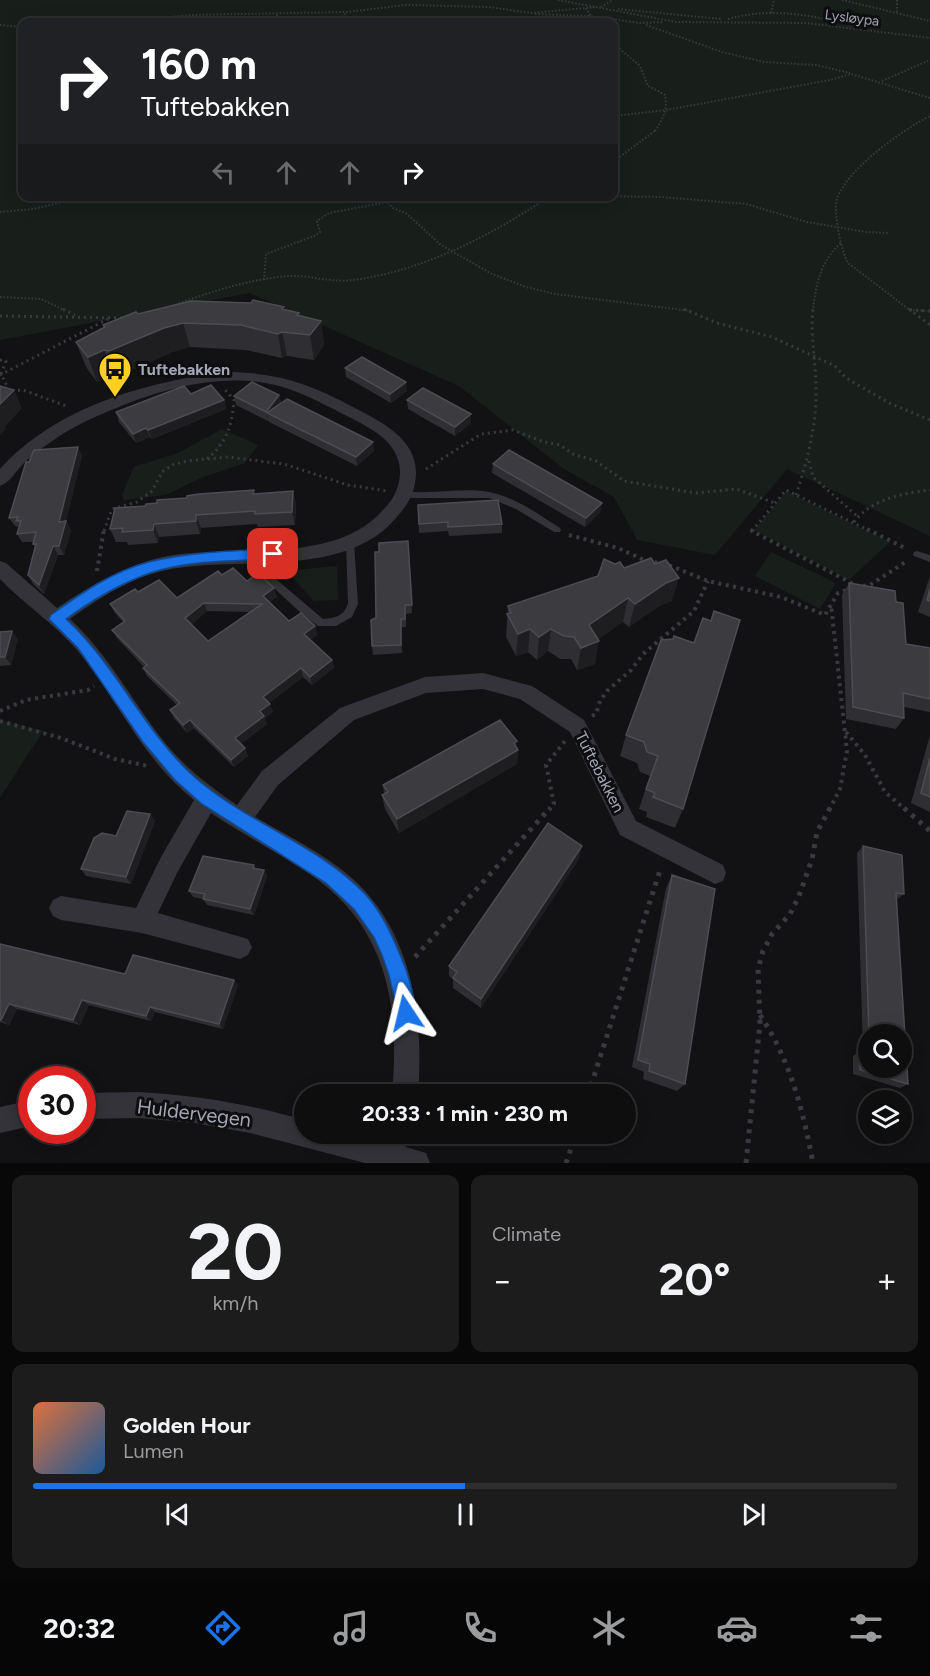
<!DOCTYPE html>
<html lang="en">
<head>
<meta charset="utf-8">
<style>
  body { margin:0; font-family:Figtree,sans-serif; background:#1c1c1d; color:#f1f3f6; height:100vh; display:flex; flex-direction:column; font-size:22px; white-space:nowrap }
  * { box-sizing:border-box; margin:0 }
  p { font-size:20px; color:#9b9c9e }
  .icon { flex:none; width:33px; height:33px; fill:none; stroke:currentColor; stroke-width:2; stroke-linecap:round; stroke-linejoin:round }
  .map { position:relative; height:1163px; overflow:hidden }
  .drawer { display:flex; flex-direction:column; gap:12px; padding:12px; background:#080808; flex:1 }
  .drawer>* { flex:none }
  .banner { position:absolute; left:18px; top:18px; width:600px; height:183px; border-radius:12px; box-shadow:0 3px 15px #0003,0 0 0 2px #2e2e2f; background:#202124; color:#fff; overflow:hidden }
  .tools { position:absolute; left:858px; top:1024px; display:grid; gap:12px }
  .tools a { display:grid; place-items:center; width:54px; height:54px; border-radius:50%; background:#0e0e0f; box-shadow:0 3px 15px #0003,0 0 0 2px #2e2e2f; font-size:30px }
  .speed { position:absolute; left:18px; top:1066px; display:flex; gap:12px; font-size:30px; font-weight:700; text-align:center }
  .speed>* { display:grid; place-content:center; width:78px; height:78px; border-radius:50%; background:#0e0e0f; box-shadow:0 3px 15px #0003,0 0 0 2px #2e2e2f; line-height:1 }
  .speed .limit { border:9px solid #d22; background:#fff; color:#111 }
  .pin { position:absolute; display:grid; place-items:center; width:51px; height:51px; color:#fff; margin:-26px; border-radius:12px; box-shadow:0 3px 9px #0006 }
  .me { position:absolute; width:66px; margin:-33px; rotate:350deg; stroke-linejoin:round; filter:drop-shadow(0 0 4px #0008) }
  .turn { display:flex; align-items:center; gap:21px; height:126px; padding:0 24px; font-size:27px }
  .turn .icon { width:78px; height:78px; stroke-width:2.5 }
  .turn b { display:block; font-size:42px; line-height:51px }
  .lanes { display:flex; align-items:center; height:57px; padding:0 24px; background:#0003; justify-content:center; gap:30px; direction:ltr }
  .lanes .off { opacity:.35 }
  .big { font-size:45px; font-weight:700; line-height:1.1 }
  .drawer .widget { flex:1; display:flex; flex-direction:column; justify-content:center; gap:9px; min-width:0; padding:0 21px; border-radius:12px; background:#1c1c1d }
  .drawer .dial { align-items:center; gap:0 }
  .dial b { font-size:78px; line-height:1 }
  .song { display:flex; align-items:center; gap:18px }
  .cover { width:72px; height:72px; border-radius:9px; background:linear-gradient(135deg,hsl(20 70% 55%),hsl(210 70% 35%)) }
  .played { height:6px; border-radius:3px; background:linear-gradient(90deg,#1a73e8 50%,#2e2e2f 50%) }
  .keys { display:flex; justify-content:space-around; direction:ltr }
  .heat { display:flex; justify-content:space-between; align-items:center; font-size:33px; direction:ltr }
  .drawer .tiles { flex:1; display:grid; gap:12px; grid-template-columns:1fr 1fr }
  .widget:last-child { grid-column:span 2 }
  .trip { position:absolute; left:294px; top:1084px; width:342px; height:60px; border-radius:30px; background:#0e0e0f; box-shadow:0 3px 15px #0003,0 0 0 2px #2e2e2f; font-weight:700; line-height:60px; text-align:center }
  .menu { display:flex; height:96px; justify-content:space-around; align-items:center; background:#060606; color:#9b9c9e }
  .menu .icon { width:42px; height:42px }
  .menu .on { color:#1a73e8 }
  .menu b { font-size:27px; color:#f1f3f6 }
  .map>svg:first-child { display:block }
  .green { fill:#181f1a; fill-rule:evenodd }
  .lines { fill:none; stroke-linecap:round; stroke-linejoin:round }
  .path-far3 { stroke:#393a40; stroke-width:2; stroke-dasharray:1.5 2; stroke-linecap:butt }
  .path-far2 { stroke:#393a40; stroke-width:3; stroke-dasharray:2 4; stroke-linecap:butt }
  .path-far1 { stroke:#393a40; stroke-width:4; stroke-dasharray:3 4.5; stroke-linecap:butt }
  .path { stroke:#393a40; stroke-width:5; stroke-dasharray:4 6; stroke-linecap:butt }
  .lane { fill:#333339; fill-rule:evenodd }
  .street { fill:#333339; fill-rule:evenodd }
  .path-bridge { stroke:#393a40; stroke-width:2; stroke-dasharray:1.5 2; stroke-linecap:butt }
  .wall { fill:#2f2e32; fill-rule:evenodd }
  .shaded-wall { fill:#1e1d20 }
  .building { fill:#3b3b40; stroke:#4c4c52; stroke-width:1.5; fill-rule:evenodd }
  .route { fill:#1a73e8; stroke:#114b97; stroke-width:1.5 }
  .labels { text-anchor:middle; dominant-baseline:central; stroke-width:6; stroke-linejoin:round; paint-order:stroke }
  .far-street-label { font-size:14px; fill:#a3a6b5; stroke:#0e0d0f }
  .poi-label { font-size:16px; font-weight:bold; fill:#a3a6b5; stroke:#0e0d0f; text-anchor:start }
  .street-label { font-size:16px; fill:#a3a6b5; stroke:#0e0d0f }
  .near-street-label { font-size:20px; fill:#a3a6b5; stroke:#0e0d0f }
</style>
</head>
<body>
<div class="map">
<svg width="930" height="1163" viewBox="0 0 930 1163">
  <rect width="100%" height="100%" fill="#121214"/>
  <path class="green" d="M0,0H930V536L787,469L715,555L637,540L614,497L564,469L459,386L250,293L0,340ZM22,22H614V196H22Z
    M222,429L258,445L245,463L203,477L166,495L124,500L122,495L134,467L178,453Z
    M786,491L890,542L849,580L754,530Z
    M771,552L836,583L820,609L755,576Z
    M337,566L338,600L314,601L290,575L294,570Z
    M0,720L43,731L0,798Z"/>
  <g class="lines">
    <path class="path-far3" d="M558,0L676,22L806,23L930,38
      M842,0L930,21
      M897,0V12
      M601,7L613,0
      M586,8L594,22
      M618,9L721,19
      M771,13L774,0
      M535,14L588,16L640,23L664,22
      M728,19C770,7 815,15 856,27
      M119,22L191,15L347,12L406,5L489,7L531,13L597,7
      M273,22L278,14
      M337,22L347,12
      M0,25L22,27
      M646,25L722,52L764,62L816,65L850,73
      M614,44L640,66L648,86L656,90
      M882,81L930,60
      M614,116L666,110L830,80L851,74L930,98
      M614,161L655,131
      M387,196V202L393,208L407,214L441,245L492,274L526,287L555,294L691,311
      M603,196L661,197L746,204L807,222L866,232L889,233
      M0,212L33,209L88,196
      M264,280L266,254L314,236L320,232L317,221L329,213L387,202
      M0,297L41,299L66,311
      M169,307C207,293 248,279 289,276C310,275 331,283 353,280C423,271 492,235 550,196
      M910,310L928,311
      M813,311C815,286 821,260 841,243
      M911,311L848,263C841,251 835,218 836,204C839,174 905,128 930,116"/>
    <path class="path-far2" d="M63,309L75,315
      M684,309L717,323L772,337L835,366L846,378L891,404L930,420
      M909,309L930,325
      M910,310L930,311
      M0,316L125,318
      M0,360L6,361L1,374L9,390
      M0,375L108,319
      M0,391L23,390L69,407
      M207,459C227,442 232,426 234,400L225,390
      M809,461L813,477L857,516
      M426,469L481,434L513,430L544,442L560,445L573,454L596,461L624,481L696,493L736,489L775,503
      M796,495C807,461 817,425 816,389C816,362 810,337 813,309
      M854,522C871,499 904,493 930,490
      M104,531L112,509L137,502L152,491L162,472L172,465L187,461L228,457L284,464L348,485L387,491
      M752,531L786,490L870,531"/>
    <path class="path-far1" d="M753,529L752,531L857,586
      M867,529L905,548
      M569,535L618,548L642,559L671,566L708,581L781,597L825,615L838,593L849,589
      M97,571L104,529
      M863,586L870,585L907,561
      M0,711L26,700L88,690L94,686
      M592,716L596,714L600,701L607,691L631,670L643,654L694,611L708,581
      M0,721L61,738L115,759L148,766
      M846,732L865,755L885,792L906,810
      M549,810L554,804L546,765L565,741
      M829,810L840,789L847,751L831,604"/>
    <path class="path" d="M904,808L930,831
      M415,957L550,808
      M760,1015C790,1060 803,1110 813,1163
      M588,1095L661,867
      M566,1163L576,1134
      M746,1163L760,1023L758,969L763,951L772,934L790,914L799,896L812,859L817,832L830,808"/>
    <path class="lane" d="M404,491C433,495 462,487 489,492C515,497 538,514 560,528L561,530L560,532H554L516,509L489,498H413L401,496L400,494Z
      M350,540L354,543L358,604L352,617L336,626H318L301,613L262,577L253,555L257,552L260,553L269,573L323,619C335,618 344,616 348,604L346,543Z
      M917,551L930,555V562L914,556L913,554L914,552Z"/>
    <path class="street" d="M226,372C274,372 309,383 351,406C382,422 423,441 415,483C413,497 405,508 396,518C342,581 235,554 162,571C128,579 98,599 70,619C108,654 131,699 162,739C183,766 209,786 237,805L262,771L340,708L425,677L483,673L532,686L584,720L636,821L723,865L726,873L723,881L715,884L620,835L570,732L520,699L483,689L426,693L354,720L278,785L255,817C288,836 323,853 352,878C413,933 424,1018 418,1095H392C400,1006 388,926 308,873C277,852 242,834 211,813L177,873L158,913L248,939L252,947L248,955L240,959L142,933L61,920L53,916L49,908L53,900L61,896L136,908L161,857L194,800C143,760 118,700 78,651C55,624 25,605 0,579V561L6,563L57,608C90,586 124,566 163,557C231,543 333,567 383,510C393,500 399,489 400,474C401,445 376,431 353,419C329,407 305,393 279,386C229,372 166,387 119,407C96,416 71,427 51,442C42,448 33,454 26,461C17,469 11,482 0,486V469C56,407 145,382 226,372Z
      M139,1092C195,1095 250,1104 304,1120V1134H358L381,1140L382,1134H410L406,1147L426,1153L430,1163H365L250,1133L195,1123L139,1118L82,1119V1093Z
      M32,1100V1126L0,1133V1107Z"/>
    <path class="path-bridge" d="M655,131C663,119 668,109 665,95L656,90"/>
  </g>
  <path class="wall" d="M285,310L299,316L321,321L324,345L314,360L287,356L282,358L246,350L190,347L172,352L118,376L113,375L97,382L86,367L76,342L104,328L103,325L138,314Z
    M345,368L407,391L391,403L346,377Z
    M191,394L224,400L226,409L152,439L150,437L136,443L119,422L116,412Z
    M279,395L281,403L374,451L357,466L269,422V421H268L236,405L234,396Z
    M407,400L471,423L455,436L408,409Z
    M78,447L82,456L66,521L71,530L64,555H58L44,594L33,584L28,575L35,548L33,544V542H22L17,534L19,527L15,526L9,518L29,462Z
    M493,464L602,503L600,512L585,527L492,473Z
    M254,490V494L293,491L296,505L295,525L258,527L257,524L201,528L200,534L159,537L158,543L128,545L127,542H116L110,529L145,506L187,498Z
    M418,505L502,524V533L449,536L448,531L419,533Z
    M408,541L412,613L406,614V627H401L402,653L373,655L372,646L376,618L379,552Z
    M624,568L672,601L659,606L629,627L623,622L598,639L595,664L577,670L571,659H560L548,651L537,660L528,652L516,656L506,637L508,606Z
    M222,575L247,581L277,597L269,602L289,621L315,626L317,635L310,640L332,660L334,668L312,685L303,677L269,703L273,712L265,718L267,724L241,744L245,748L248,756L234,767L194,728L187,733L174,718L170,710L177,705L147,676L143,668L144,667L117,638L112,630L123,622L115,613L110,604L138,592L177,598ZM207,611L249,612L208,641L191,625Z
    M930,576V617L918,612Z
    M849,583L896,602L906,644L930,648V712L904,707V718L896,729L846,719L842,595Z
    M0,632L18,639L11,665L0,666Z
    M661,640L683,809L675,828L646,817L647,812L639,809L650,776L640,772L637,763L620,756L626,735Z
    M930,735V812L911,803Z
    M516,747L518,750L517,764L399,833L385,809L382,795L384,794L383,785Z
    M150,814L155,821L131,884L86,876L81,869L116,836Z
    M863,846L904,894L896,900L908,1084L900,1088L853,1074V1056L860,1051L863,1052L857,853ZM868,1035H902L868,1068Z
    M579,859L481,1008L453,988V979L449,976V966Z
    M254,865L255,868L264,870L267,876L254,915L207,905L203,899L193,897L189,891Z
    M672,875L685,1084L677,1091L643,1079L644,1072L632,1067L666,888Z
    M0,944L125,974L234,980L238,985L223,1029L155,1012L151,1021L89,1005L80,1025L17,1009L9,1025L0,1022Z"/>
  <path class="shaded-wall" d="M321,321L324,345L314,360L310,335Z
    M183,323L190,347L172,352L118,376L109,351L164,328Z
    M282,332L287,356L282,358L278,334Z
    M104,350L113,375L97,382L88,357Z
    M406,382L407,391L391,403L390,394Z
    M14,390L22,408L5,427L6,429L0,435V404Z
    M279,395L281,404L267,413L268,421L266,412Z
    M224,400L226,409L152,439L148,430Z
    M471,414V423L455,436V427Z
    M146,428L150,437L136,443L133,434Z
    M373,442L374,451L357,466L356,457Z
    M78,447L82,456L65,526L66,521L71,530L64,555L59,546V522Z
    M293,491L296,505L295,525L292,512Z
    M602,503L600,512L585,527L586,518Z
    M196,515L201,528L200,534L196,521Z
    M154,524L159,537L158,543L153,530Z
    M53,546L58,555L44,594L39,585Z
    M679,578L672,601L659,606L629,627L635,604L666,583Z
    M274,588L277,597L265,605L263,596Z
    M628,598L623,622L587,646L599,641L595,664L577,670L581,648L589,625Z
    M204,603L207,611L189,627L185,618Z
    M315,626L317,635L306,643L304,634Z
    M530,629L528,652L516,656L518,634Z
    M551,629L548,651L537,660L539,637Z
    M12,631L18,639L11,665L5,657Z
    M332,660L334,668L312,685L310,677Z
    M301,668L303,677L266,705L263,697Z
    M270,704L273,712L265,718L267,724L238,746L235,738L260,711Z
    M190,720L194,728L187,733L183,725Z
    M517,741L516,751L518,750L517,764L399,833L397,819Z
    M245,748L248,756L234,767L231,760Z
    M150,814L155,821L131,884L126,877Z
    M582,846L579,859L481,1008V999Z
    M264,870L267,876L254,915L250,909Z
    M234,980L238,985L223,1029L219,1024Z
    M82,1000L89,1005L80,1025L73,1020Z
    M9,1004L17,1009L9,1025L1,1020Z
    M150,1007L155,1012L151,1021L146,1016Z"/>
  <path class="building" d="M253,300L284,307L282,309L299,313L297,315L321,321L310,335L282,332L278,334L241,325L183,323L164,328L109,351L104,350L88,357L76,342L105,327L103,325L136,312L138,314L191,301L251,303Z
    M362,357L406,382L390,394L345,368Z
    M252,382L279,395L266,412L234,396Z
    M211,385L224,400L148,430L146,428L133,434L116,412L184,386L191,394Z
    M0,386L14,390L0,404Z
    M423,388L471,414L455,427L407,400Z
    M287,399L373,442L356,457L267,413Z
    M78,447L59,522L66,521L59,546H53L39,585L28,575L36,544H33L36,532L17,534L21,521H16L18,517L9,518L26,462H29L34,450Z
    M509,450L602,503L586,518L493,464Z
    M254,490L253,494L293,491L292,512L255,514V511L196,515V521L154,524L153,530L122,532L123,528L110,529L115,508L145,506L146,504L157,503V500L187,498V496L199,494Z
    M498,500L502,524L448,527V522L419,524L418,505Z
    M408,541L412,605H405V619H401V645L372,646L371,620L376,618L375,552H379V543Z
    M651,558L655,564L666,560L679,578L666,583L635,604L628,598L589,625L599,641L581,648L574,637L564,636L551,629L539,637L530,629L518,634L507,614L511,613L508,606L598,576L604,559L615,564L620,562L624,568Z
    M233,568L247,581L258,573L274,588L263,596L289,621L301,613L315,626L304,634L332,660L310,677L301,668L263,697L270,704L260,711L264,716L235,738L245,748L231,760L190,720L183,725L170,710L180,703L143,668L147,665L112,630L125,621L110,604L135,589L138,592L159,580L177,598L218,571L222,575ZM204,603L262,604L208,641L185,618Z
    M849,583L895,591L896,602L903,603L906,644L930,648V699L903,693L904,718L853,707Z
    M930,589V601L927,600Z
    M714,611L740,620L683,809L653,797L655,793L646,789L658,756L647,752L644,742L626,735L661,640L673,639L674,636L694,643L703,618L711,621Z
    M12,631L5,657H0V632Z
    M500,720L517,741L514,743L518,750L397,819L382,795L388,792L383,785Z
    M930,758V797L921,793Z
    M127,811L150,814L126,877L81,869L94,838L102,833L116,836Z
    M548,823L582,846L481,999L453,978L457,972L449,966Z
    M863,846L902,855L904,894L896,893L908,1084L860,1070V1051L868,1054V1068H902V1035H869Z
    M203,856L254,865L253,868L264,870L250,909L203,899L205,894L189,891Z
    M672,875L715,889L685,1084L649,1071L650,1064L638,1060Z
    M0,944L125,974L133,955L234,980L219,1024L150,1007L146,1016L82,1000L73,1020L9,1004L1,1020H0Z"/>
  <path class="route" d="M273,549L280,554L273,559C234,561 187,560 150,573C119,584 92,600 66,619C114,663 141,725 188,771C240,821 316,842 366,895C384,915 395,942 405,967C410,981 418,1005 412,1019L406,1022L399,1019L389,975L382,955L374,937L354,909L326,883L202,804L175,780L143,742L78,648L49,619L51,615C80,594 113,571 149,562C190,552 231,551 273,549Z"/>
  <defs>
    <g id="bus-pin" transform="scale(1.725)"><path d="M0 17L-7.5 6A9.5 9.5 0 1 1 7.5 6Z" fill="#fbd023" stroke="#0e0d0f"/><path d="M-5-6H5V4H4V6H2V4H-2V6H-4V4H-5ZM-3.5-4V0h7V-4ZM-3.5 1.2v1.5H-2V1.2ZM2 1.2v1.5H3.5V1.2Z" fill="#111"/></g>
  </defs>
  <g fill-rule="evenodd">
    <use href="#bus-pin" x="115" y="369"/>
  </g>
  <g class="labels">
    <g class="far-street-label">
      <text transform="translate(852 18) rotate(7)">Lysløypa</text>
    </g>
    <g class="poi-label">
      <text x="138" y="369">Tuftebakken</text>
    </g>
    <g class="street-label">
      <text transform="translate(600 772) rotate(63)">Tuftebakken</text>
    </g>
    <g class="near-street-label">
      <text transform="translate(194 1113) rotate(7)">Huldervegen</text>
    </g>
  </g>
</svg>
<div class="tools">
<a><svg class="icon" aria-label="search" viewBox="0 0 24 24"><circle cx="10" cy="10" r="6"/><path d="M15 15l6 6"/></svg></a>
<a><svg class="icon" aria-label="layers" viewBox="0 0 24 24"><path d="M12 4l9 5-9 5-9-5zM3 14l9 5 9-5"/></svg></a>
</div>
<div class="speed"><div class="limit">30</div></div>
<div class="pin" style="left:273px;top:554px;background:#d93025"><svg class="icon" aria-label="arrive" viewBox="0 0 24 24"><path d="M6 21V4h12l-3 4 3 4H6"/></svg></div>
<svg class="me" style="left:406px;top:1013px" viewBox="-20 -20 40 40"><path d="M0-17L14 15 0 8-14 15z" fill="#1a73e8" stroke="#fff" stroke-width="4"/></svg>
<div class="trip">20:33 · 1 min · 230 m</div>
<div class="banner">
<div class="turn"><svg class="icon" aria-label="right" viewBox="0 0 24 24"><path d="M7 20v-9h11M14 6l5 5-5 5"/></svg><div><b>160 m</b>Tuftebakken</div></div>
<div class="lanes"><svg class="icon off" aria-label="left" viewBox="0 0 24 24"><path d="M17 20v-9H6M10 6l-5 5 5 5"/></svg><svg class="icon off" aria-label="ahead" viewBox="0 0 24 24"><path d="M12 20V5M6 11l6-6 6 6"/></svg><svg class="icon off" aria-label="ahead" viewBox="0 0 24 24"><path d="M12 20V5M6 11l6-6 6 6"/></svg><svg class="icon" aria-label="right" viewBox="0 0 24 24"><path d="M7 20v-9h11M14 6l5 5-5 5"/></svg></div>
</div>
</div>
<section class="drawer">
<div class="tiles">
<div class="widget dial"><b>20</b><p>km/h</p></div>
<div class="widget"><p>Climate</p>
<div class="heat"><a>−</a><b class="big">20°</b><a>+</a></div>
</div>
<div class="widget">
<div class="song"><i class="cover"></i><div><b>Golden Hour</b><p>Lumen</p></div></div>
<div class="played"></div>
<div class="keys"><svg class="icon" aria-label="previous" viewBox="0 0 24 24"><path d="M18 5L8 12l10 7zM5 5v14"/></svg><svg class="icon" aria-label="pause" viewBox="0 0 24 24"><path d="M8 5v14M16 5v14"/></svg><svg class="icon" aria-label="next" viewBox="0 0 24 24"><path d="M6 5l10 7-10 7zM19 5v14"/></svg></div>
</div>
</div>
</section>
<nav class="menu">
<b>20:32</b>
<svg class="icon on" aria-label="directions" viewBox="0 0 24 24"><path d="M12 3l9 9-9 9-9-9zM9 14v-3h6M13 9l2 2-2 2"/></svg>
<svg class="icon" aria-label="music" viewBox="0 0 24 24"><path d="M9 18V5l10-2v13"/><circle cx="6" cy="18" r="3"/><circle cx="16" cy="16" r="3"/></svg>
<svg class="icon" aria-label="phone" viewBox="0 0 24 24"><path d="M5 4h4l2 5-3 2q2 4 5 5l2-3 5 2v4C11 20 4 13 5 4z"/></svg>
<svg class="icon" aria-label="climate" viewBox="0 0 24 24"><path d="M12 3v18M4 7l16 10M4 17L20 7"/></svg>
<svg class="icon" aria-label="car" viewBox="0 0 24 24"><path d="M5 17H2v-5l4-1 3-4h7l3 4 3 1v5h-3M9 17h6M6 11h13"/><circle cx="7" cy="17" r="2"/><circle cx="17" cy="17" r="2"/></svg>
<svg class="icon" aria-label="filters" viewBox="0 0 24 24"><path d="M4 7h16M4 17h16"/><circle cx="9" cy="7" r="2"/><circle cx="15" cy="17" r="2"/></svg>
</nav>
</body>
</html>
